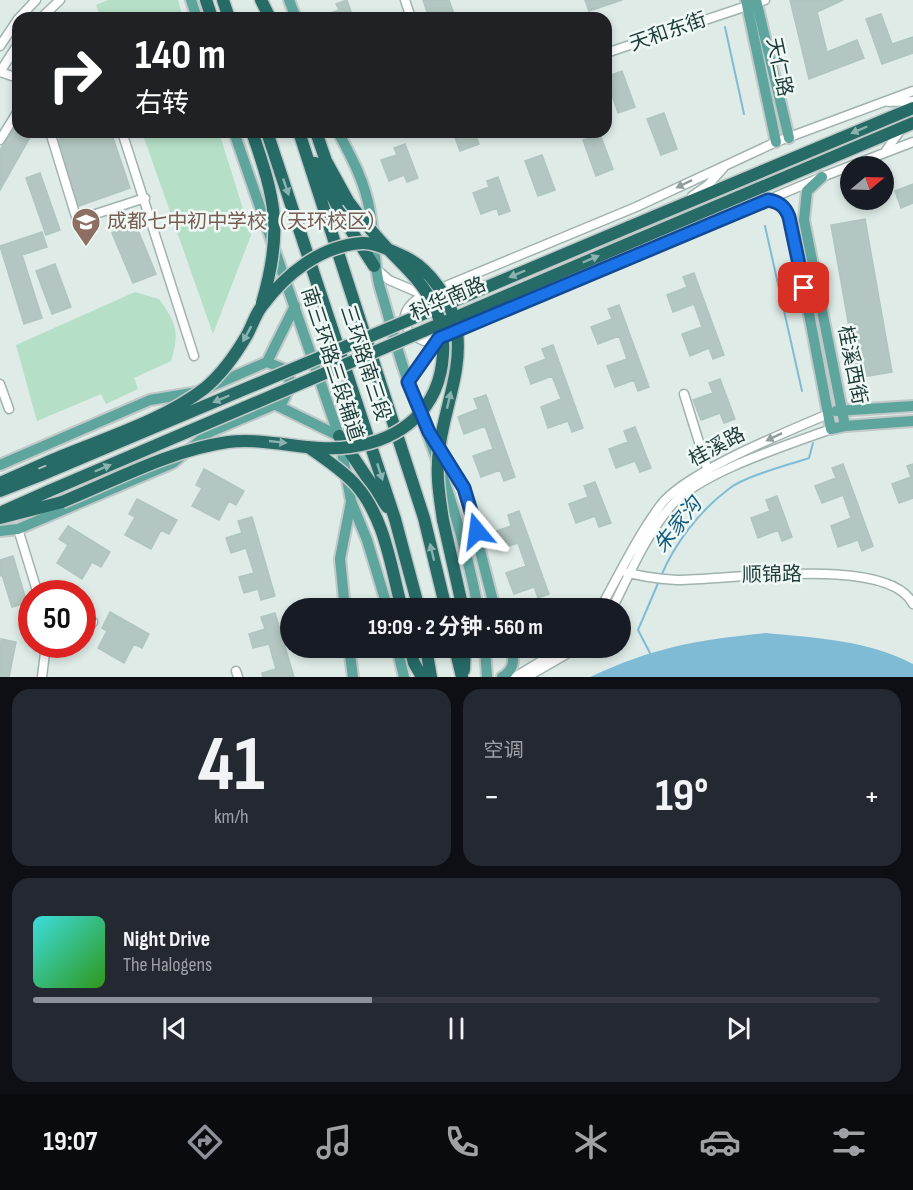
<!DOCTYPE html>
<html lang="zh">
<head>
<meta charset="utf-8">
<style>
  body { margin:0; font-family:"Sofia Sans Condensed","Noto Sans SC",sans-serif; background:#242831; color:#f1f3f6; height:100vh; display:flex; flex-direction:column; font-size:22px; white-space:nowrap }
  * { box-sizing:border-box; margin:0 }
  p { font-size:20px; color:#9ea1a6 }
  .icon { flex:none; width:33px; height:33px; fill:none; stroke:currentColor; stroke-width:2; stroke-linecap:round; stroke-linejoin:round }
  .map { position:relative; height:677px; overflow:hidden }
  .side { display:flex; flex-direction:column; gap:12px; padding:12px; background:#0d0f14; flex:1 }
  .side>* { flex:none }
  .top-card { position:absolute; left:12px; top:12px; width:600px; height:126px; border-radius:18px; box-shadow:0 3px 9px #0003; background:#202124; color:#fff; overflow:hidden }
  .needle { width:39px; rotate:71deg }
  .buttons { position:absolute; left:840px; top:156px; display:grid; gap:12px }
  .buttons a { display:grid; place-items:center; width:54px; height:54px; border-radius:50%; background:#171b24; box-shadow:0 3px 9px #0003; font-size:30px }
  .speed { position:absolute; left:18px; top:580px; display:flex; gap:12px; font-size:30px; font-weight:700; text-align:center }
  .speed>* { display:grid; place-content:center; width:78px; height:78px; border-radius:50%; background:#171b24; box-shadow:0 3px 9px #0003; line-height:1 }
  .speed .limit { border:9px solid #d22; background:#fff; color:#111 }
  .pin { position:absolute; display:grid; place-items:center; width:51px; height:51px; color:#fff; margin:-26px; border-radius:12px; box-shadow:0 3px 9px #0006 }
  .me { position:absolute; width:66px; margin:-33px; rotate:344deg; stroke-linejoin:round; filter:drop-shadow(0 0 4px #0008) }
  .turn { display:flex; align-items:center; gap:21px; height:126px; padding:0 24px; font-size:27px }
  .turn .icon { width:78px; height:78px; stroke-width:2.5 }
  .turn b { display:block; font-size:42px; line-height:51px }
  .big { font-size:45px; font-weight:700; line-height:1.1 }
  .side .widget { flex:1; display:flex; flex-direction:column; justify-content:center; gap:9px; min-width:0; padding:0 21px; border-radius:18px; background:#242831 }
  .side .dial { align-items:center; gap:0 }
  .dial b { font-size:78px; line-height:1 }
  .song { display:flex; align-items:center; gap:18px }
  .cover { width:72px; height:72px; border-radius:9px; background:linear-gradient(135deg,hsl(180 70% 55%),hsl(110 70% 35%)) }
  .played { height:6px; border-radius:3px; background:linear-gradient(90deg,#8c9099 40%,#363941 40%) }
  .keys { display:flex; justify-content:space-around; direction:ltr }
  .heat { display:flex; justify-content:space-between; align-items:center; font-size:33px; direction:ltr }
  .side .tiles { flex:1; display:grid; gap:12px; grid-template-columns:1fr 1fr }
  .widget:last-child { grid-column:span 2 }
  .trip { position:absolute; left:280px; top:598px; width:351px; height:60px; border-radius:30px; background:#171b24; box-shadow:0 3px 9px #0003; font-weight:700; line-height:60px; text-align:center }
  .tabs { display:flex; height:96px; justify-content:space-around; align-items:center; background:#090b0e; color:#9ea1a6 }
  .tabs .icon { width:42px; height:42px }
  .tabs .on { color:#8c9099 }
  .tabs b { font-size:27px; color:#f1f3f6 }
  .map>svg:first-child { display:block }
  .green { fill:#b5dfc7 }
  .water { fill:#80bbd6 }
  .lines { fill:none; stroke-linecap:round; stroke-linejoin:round }
  .stream { stroke:#80bbd6; stroke-width:2 }
  .building { fill:#b3c6c1; stroke:#b0c5c0; stroke-width:1.5 }
  .minor-casing { stroke:#a1b3af; stroke-width:11 }
  .major-casing { stroke:#c0c8c8; stroke-width:14 }
  .highway-casing { stroke:#c0c8c8; stroke-width:15 }
  .minor { stroke:#fff; stroke-width:8 }
  .major { stroke:#5ea59e; stroke-width:10 }
  .highway { stroke:#276b67; stroke-width:12 }
  .highway-bridge-casing { stroke:#c0c8c8; stroke-width:15; stroke-linecap:butt }
  .highway-bridge { stroke:#276b67; stroke-width:12 }
  .oneway { fill:#8bb2ae }
  .oneway2 { fill:#8e9e9c }
  .route-casing { stroke:#114b97; stroke-width:15 }
  .route { stroke:#1a73e8; stroke-width:10 }
  .labels { text-anchor:middle; dominant-baseline:central; stroke-width:5; stroke-linejoin:round; paint-order:stroke }
  .street-label { font-size:20px; fill:#1e3c39; stroke:#eff8f5 }
  .education-label { font-size:20px; fill:#785e54; stroke:#eff8f5; text-anchor:start }
  .water-label { font-size:21px; font-style:italic; fill:#145b7d; stroke:#eff8f5 }
</style>
</head>
<body>
<div class="map">
<svg width="913" height="677" viewBox="0 0 913 677">
  <rect width="100%" height="100%" fill="#deebe7"/>
  <path class="green" d="M108,0H178L183,18H101L96,5Z
    M142,132H219L251,235L213,334Z
    M135,292L159,299C176,322 180,333 171,361L134,378L138,389L106,404L101,394L37,421L16,345Z"/>
  <path class="water" d="M766,633C816,638 868,640 913,664V677H590C654,647 697,640 766,633Z"/>
  <g class="lines">
    <path class="stream" d="M725,27L744,114
      M765,226L802,391
      M661,576C675,543 700,510 730,488C746,476 788,465 809,458L813,443
      M650,653L638,630L659,581"/>
  </g>
  <path class="building" d="M347,0L353,18H324L323,16L339,10L336,4Z
    M423,0H449L454,14L443,18H429Z
    M585,0H622L589,11Z
    M790,0H843L817,12L827,52L857,40L864,58L809,79Z
    M881,14L892,44L913,37V53L882,64L866,19Z
    M622,71L635,107L618,113L606,77Z
    M664,113L677,149L661,155L647,119Z
    M18,122V132H33L0,190V150Z
    M79,132H111L130,188L76,207L54,141Z
    M462,132H480L475,134L479,144L460,151L454,135Z
    M600,134L613,169L596,176L583,140Z
    M405,144L418,178L407,182L404,175L389,181L381,160L397,155L394,148Z
    M542,155L555,190L538,196L525,161Z
    M40,173L60,230L46,235L26,178Z
    M498,177L510,211L499,215L497,208L481,214L473,193L489,187L487,181Z
    M913,184V203L901,208L895,191Z
    M865,219L892,372L858,378L831,225Z
    M135,223L156,274L133,283L112,233Z
    M42,232L47,247L22,255L42,318L24,324L0,246Z
    M55,264L71,307L52,314L36,271Z
    M694,273L724,355L713,359L709,348L690,356L682,334L702,327L694,304L673,312L667,295L687,287L683,277Z
    M619,305L649,387L638,391L634,380L615,387L607,366L627,359L619,336L598,344L591,327L612,319L608,309Z
    M553,345L583,428L572,432L568,421L548,428L541,407L561,399L552,376L531,384L525,367L546,359L542,349Z
    M720,379L735,419L724,423L720,413L701,420L693,400L713,393L709,383Z
    M486,395L515,477L504,481L500,470L481,477L473,456L493,449L485,426L464,434L458,417L478,409L474,399Z
    M635,427L651,468L640,472L635,461L616,468L609,449L628,442L624,431Z
    M843,464L873,546L862,551L858,540L838,547L831,526L851,518L843,495L822,503L815,486L836,478L832,468Z
    M913,464V498L899,503L892,484L911,477L907,466Z
    M204,469L244,491L236,505L229,501L219,520L192,506L202,488L196,485Z
    M595,482L611,523L599,527L595,516L576,523L569,504L588,497L584,486Z
    M777,496L792,537L782,541L778,530L758,538L751,518L770,511L766,500Z
    M137,499L177,520L169,534L161,530L151,549L125,535L135,517L129,514Z
    M519,511L549,594L538,598L534,587L514,594L506,573L526,566L518,543L497,550L491,533L511,526L508,515Z
    M252,517L275,596L261,600L258,589L244,593L239,577L254,573L246,548L231,553L226,538L242,533L238,521Z
    M68,526L110,552L101,567L92,562L82,579L57,563L68,545L59,539Z
    M13,556L27,603L12,607L2,575L0,576V560Z
    M110,612L149,634L142,648L134,644L124,663L98,648L107,631L102,628Z
    M275,613L294,677H263L262,673L276,669L269,644L253,648L249,634L265,629L261,617Z
    M1,639L16,642L9,677H0Z"/>
  <g class="lines">
    <g class="minor-casing">
      <path id="minor" d="M405,0L411,18
        M19,18L36,0
        M41,18L60,0
        M0,46L18,19
        M606,53L765,0
        M0,72L18,44
        M0,72L18,78
        M889,102L913,101
        M50,132L77,220L145,198
        M122,132L194,356
        M0,140L18,111
        M885,152L902,128
        M692,196L708,185L724,167
        M374,267L389,280L424,295L636,207L776,142L913,91
        M424,295C400,308 396,329 424,341L439,338
        M409,382L439,338L822,177L913,142
        M0,384L9,409
        M684,394L708,471
        M18,529L38,594
        M622,571C638,576 660,579 677,580C724,581 889,554 913,604
        M600,609C619,575 637,537 660,506C683,473 789,431 828,414
        M612,609C629,575 646,535 671,506C700,472 788,445 831,429
        M82,620L93,622
        M236,671L238,677
        M42,677L46,645
        M515,677L563,648
        M527,677L577,648"/>
    </g>
    <g class="major-casing">
      <path id="major" d="M191,0L197,18
        M289,0L296,18
        M746,0L776,142
        M756,0L789,138
        M234,132L339,436L351,501L367,540L388,609
        M338,132C352,158 365,182 370,212C375,237 373,262 380,288C390,319 397,353 409,384C437,458 464,530 478,609
        M822,177L807,191L804,220L845,426
        M768,200C783,204 788,211 792,225L831,429L845,426L913,421
        M267,362L295,306
        M276,405L339,436
        M836,411L913,406
        M440,449L464,488L495,609
        M0,465L150,400L198,392L267,362L284,369L289,377L290,386L283,401L210,432L173,463L18,529L0,531
        M345,609L340,559L351,502
        M349,648L353,677
        M397,648L404,677
        M485,648L487,677
        M527,648L533,651L555,648
        M502,677C514,670 515,660 511,648"/>
    </g>
    <g class="highway-casing">
      <path id="highway" d="M206,0L212,18
        M223,0L229,18
        M261,0L270,18
        M267,132L395,519L419,609
        M299,132L424,518L446,609
        M316,132L326,161L348,201
        M315,163L345,221L374,266
        M629,227L913,108
        M639,239L913,123
        M339,436L387,507
        M0,483L50,461
        M0,491L41,475
        M4,511L49,491
        M0,518L62,502
        M443,520L463,609
        M410,648L414,663L422,677
        M426,648L431,677
        M455,648L462,677
        M464,670L465,648"/>
    </g>
    <use href="#minor" class="minor"/>
    <use href="#major" class="major"/>
    <use href="#highway" class="highway"/>
    <g class="highway-bridge-casing">
      <path id="highway-bridge" d="M252,132C276,201 283,231 262,303
        M308,447C324,458 342,470 355,484C385,517 391,568 402,609
        M50,461C99,440 163,421 205,388C223,373 236,354 247,335C252,326 255,315 262,306C286,274 320,246 362,243C374,242 390,250 401,255C430,267 453,302 457,332C462,370 445,407 440,444C435,470 439,494 443,520
        M41,475L629,227
        M49,491L639,239
        M62,502C116,480 171,450 228,442C269,437 310,453 350,447C402,440 440,409 443,354C444,338 441,320 434,306C423,282 403,265 386,247C372,232 360,217 348,201"/>
    </g>
    <use href="#highway-bridge" class="highway-bridge"/>
  </g>
  <defs><path id="oneway-solid" d="M-6-.8H1V-3.2L6.5 0L1 3.2V.8H-6Z" transform="scale(1.5)"/></defs>
  <g class="oneway">
    <use href="#oneway-solid" transform="translate(859 130) rotate(157)"/>
    <use href="#oneway-solid" transform="translate(286 187) rotate(71)"/>
    <use href="#oneway-solid" transform="translate(591 259) rotate(-23)"/>
    <use href="#oneway-solid" transform="translate(517 274) rotate(157)"/>
    <use href="#oneway-solid" transform="translate(247 334) rotate(119)"/>
    <use href="#oneway-solid" transform="translate(221 399) rotate(157)"/>
    <use href="#oneway-solid" transform="translate(449 400) rotate(-77)"/>
    <use href="#oneway-solid" transform="translate(278 442) rotate(6)"/>
    <use href="#oneway-solid" transform="translate(103 468) rotate(-23)"/>
    <use href="#oneway-solid" transform="translate(380 472) rotate(72)"/>
    <use href="#oneway-solid" transform="translate(432 552) rotate(-104)"/>
  </g>
  <g class="oneway2">
    <use href="#oneway-solid" transform="translate(684 184) rotate(154)"/>
    <use href="#oneway-solid" transform="translate(774 437) rotate(154)"/>
  </g>
  <g class="lines">
    <g class="route-casing">
      <path id="route" d="M477,531L464,488L429,432L408,382L439,338L768,200C779,202 785,206 789,217L804,288"/>
    </g>
    <use href="#route" class="route"/>
  </g>
  <defs>
    <g id="school-pin" transform="scale(1.5)"><path d="M0 17L-7.5 6A9.5 9.5 0 1 1 7.5 6Z" fill="#8d6e63" stroke="#eff8f5"/><path d="M0-5L7-2L0 1L-7-2ZM-4 1L0 2.5L4 1V4Q0 6-4 4Z" fill="#fff"/></g>
  </defs>
  <g fill-rule="evenodd">
    <use href="#school-pin" x="86" y="222"/>
  </g>
  <g class="labels">
    <g class="street-label">
      <text transform="translate(668 32) rotate(-19)">天和东街</text>
      <text transform="translate(779 67) rotate(78)">天仁路</text>
      <text transform="translate(448 299) rotate(-23)">科华南路</text>
      <text transform="translate(365 363) rotate(72)">三环路南三段</text>
      <text transform="translate(332 364) rotate(72)">南三环路三段辅道</text>
      <text transform="translate(852 365) rotate(79)">桂溪西街</text>
      <text transform="translate(717 447) rotate(-28)">桂溪路</text>
      <text transform="translate(772 575) rotate(-1)">顺锦路</text>
    </g>
    <g class="education-label">
      <text x="107" y="222">成都七中初中学校（天环校区）</text>
    </g>
    <g class="water-label">
      <text transform="translate(678 525) rotate(-52)">朱家沟</text>
    </g>
  </g>
</svg>
<div class="buttons">
<a><svg class="needle" viewBox="-14 -14 28 28"><path d="M0-13l5 13h-10z" fill="#e53935"/><path d="M0 13l5-13h-10z" fill="#9ea1a6"/></svg></a>
</div>
<div class="speed"><div class="limit">50</div></div>
<div class="pin" style="left:804px;top:288px;background:#d93025"><svg class="icon" aria-label="arrive" viewBox="0 0 24 24"><path d="M6 21V4h12l-3 4 3 4H6"/></svg></div>
<svg class="me" style="left:477px;top:531px" viewBox="-20 -20 40 40"><path d="M0-17L14 15 0 8-14 15z" fill="#1a73e8" stroke="#fff" stroke-width="4"/></svg>
<div class="trip">19:09 · 2 分钟 · 560 m</div>
<div class="top-card">
<div class="turn"><svg class="icon" aria-label="right" viewBox="0 0 24 24"><path d="M7 20v-9h11M14 6l5 5-5 5"/></svg><div><b>140 m</b>右转</div></div>
</div>
</div>
<section class="side">
<div class="tiles">
<div class="widget dial"><b>41</b><p>km/h</p></div>
<div class="widget"><p>空调</p>
<div class="heat"><a>−</a><b class="big">19°</b><a>+</a></div>
</div>
<div class="widget">
<div class="song"><i class="cover"></i><div><b>Night Drive</b><p>The Halogens</p></div></div>
<div class="played"></div>
<div class="keys"><svg class="icon" aria-label="previous" viewBox="0 0 24 24"><path d="M18 5L8 12l10 7zM5 5v14"/></svg><svg class="icon" aria-label="pause" viewBox="0 0 24 24"><path d="M8 5v14M16 5v14"/></svg><svg class="icon" aria-label="next" viewBox="0 0 24 24"><path d="M6 5l10 7-10 7zM19 5v14"/></svg></div>
</div>
</div>
</section>
<nav class="tabs">
<b>19:07</b>
<svg class="icon on" aria-label="directions" viewBox="0 0 24 24"><path d="M12 3l9 9-9 9-9-9zM9 14v-3h6M13 9l2 2-2 2"/></svg>
<svg class="icon" aria-label="music" viewBox="0 0 24 24"><path d="M9 18V5l10-2v13"/><circle cx="6" cy="18" r="3"/><circle cx="16" cy="16" r="3"/></svg>
<svg class="icon" aria-label="phone" viewBox="0 0 24 24"><path d="M5 4h4l2 5-3 2q2 4 5 5l2-3 5 2v4C11 20 4 13 5 4z"/></svg>
<svg class="icon" aria-label="climate" viewBox="0 0 24 24"><path d="M12 3v18M4 7l16 10M4 17L20 7"/></svg>
<svg class="icon" aria-label="car" viewBox="0 0 24 24"><path d="M5 17H2v-5l4-1 3-4h7l3 4 3 1v5h-3M9 17h6M6 11h13"/><circle cx="7" cy="17" r="2"/><circle cx="17" cy="17" r="2"/></svg>
<svg class="icon" aria-label="filters" viewBox="0 0 24 24"><path d="M4 7h16M4 17h16"/><circle cx="9" cy="7" r="2"/><circle cx="15" cy="17" r="2"/></svg>
</nav>
</body>
</html>
